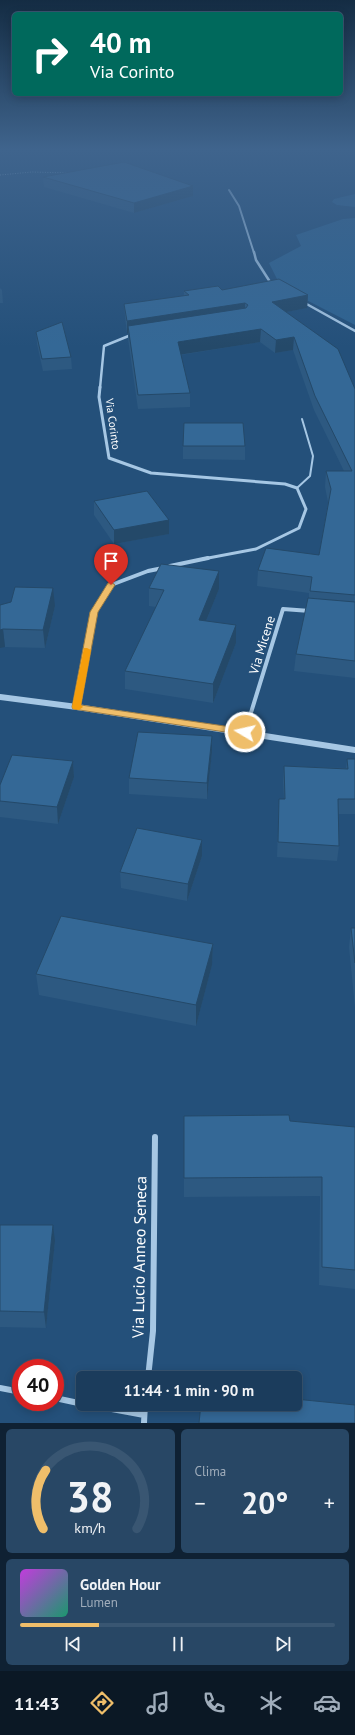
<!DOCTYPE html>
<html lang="it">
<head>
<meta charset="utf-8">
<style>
  body { margin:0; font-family:"PT Sans",sans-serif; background:#284765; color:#f1f3f6; height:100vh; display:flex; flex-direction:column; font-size:15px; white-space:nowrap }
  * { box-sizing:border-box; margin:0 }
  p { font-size:13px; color:#a0adbb }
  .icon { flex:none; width:22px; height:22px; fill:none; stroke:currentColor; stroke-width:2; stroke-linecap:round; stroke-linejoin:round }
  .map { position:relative; height:1423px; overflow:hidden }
  .details { display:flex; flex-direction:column; gap:6px; padding:6px; background:#0f2133; flex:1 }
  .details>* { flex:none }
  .hud { position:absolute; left:12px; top:12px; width:331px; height:84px; border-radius:6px; box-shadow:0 2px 10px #0003,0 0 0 1px #395672; background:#00695c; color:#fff; overflow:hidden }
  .speed { position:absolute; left:12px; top:1359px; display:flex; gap:8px; font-size:20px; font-weight:700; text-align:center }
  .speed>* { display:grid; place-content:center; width:52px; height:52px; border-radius:50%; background:#1b3c5c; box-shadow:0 2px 10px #0003,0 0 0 1px #395672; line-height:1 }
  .speed .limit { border:6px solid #d22; background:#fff; color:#111 }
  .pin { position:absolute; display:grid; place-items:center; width:34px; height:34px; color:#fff; margin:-41px -17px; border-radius:50% 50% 50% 0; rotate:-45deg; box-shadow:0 0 4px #0007 }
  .pin .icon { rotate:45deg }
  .me { position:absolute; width:44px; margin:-22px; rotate:279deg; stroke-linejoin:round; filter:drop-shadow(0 0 3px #0008) }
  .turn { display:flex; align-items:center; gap:14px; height:84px; padding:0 12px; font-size:18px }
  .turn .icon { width:52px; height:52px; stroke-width:2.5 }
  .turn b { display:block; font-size:28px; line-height:34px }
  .big { font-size:30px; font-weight:800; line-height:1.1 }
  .details .card { flex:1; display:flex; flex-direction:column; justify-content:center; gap:6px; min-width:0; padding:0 14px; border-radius:6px; background:#284765 }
  .details .dial { align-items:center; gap:0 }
  .dial svg { height:104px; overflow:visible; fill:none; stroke:#395672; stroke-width:7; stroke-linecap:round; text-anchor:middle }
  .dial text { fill:#f1f3f6; stroke:none }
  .song { display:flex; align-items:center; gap:12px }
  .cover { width:48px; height:48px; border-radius:6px; background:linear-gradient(135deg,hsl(290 70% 55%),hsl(160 70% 35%)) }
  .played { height:4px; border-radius:2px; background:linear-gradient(90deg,#efbe6a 25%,#395672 25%) }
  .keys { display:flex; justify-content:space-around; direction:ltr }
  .heat { display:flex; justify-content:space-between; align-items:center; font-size:22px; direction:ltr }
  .details .tiles { flex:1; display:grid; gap:6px; grid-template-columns:1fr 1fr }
  .card:last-child { grid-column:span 2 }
  .trip { position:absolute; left:76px; top:1371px; width:226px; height:40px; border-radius:6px; background:#1b3c5c; box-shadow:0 2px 10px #0003,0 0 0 1px #395672; font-weight:800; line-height:40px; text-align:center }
  .tab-bar { display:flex; height:64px; justify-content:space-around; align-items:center; background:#0b1825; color:#a0adbb }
  .tab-bar .icon { width:28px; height:28px }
  .tab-bar .current { color:#efbe6a }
  .tab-bar b { font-size:18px; color:#f1f3f6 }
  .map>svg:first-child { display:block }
  .green { fill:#2e6391 }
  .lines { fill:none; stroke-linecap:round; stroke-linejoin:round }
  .path { stroke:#a6c7e4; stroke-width:1; stroke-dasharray:1 1.5; stroke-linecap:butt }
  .service { stroke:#a6c7e4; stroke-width:2 }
  .minor-far4 { stroke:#a6c7e4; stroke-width:2 }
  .minor-far3 { stroke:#a6c7e4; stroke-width:2.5 }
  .minor-far2 { stroke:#a6c7e4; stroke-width:3 }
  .minor-far1 { stroke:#a6c7e4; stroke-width:4 }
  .minor { stroke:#a6c7e4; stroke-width:6 }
  .tertiary { stroke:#a6c7e4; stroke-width:6 }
  .wall { fill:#2d5981 }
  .shaded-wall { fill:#244969 }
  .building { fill:#346896; stroke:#244969 }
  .route { fill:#efbe6a; stroke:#9b7c45 }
  .slow { fill:#f59e0b }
  .labels { text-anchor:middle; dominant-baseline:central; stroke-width:4; stroke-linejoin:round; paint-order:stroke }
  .far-street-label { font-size:11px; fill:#fff; stroke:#24507a }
  .street-label { font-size:13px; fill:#fff; stroke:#24507a }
  .near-street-label { font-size:16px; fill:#fff; stroke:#24507a }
</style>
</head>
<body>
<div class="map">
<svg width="355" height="1423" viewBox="0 0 355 1423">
  <rect width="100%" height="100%" fill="#24507a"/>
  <path class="green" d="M355,194V207L337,205L332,202L334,199Z
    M355,218V325L281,287L269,263L301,246L296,235L343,219Z"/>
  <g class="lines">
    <path class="path" d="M0,175L32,172L69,173"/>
    <path class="service" d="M297,488L310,476L313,456L302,419"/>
    <path class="minor-far4" d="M229,190L239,206L254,253"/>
    <path class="minor-far3" d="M254,252L256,260L272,285
      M303,302L355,331
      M100,388L104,346L131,335"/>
    <path class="minor-far2" d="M100,387L99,397L109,458L151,473L285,484L297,488L306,509L299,528L256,549L203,559"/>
    <path class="minor-far1" d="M170,566L208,558
      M77,707L94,612L111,585L148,571L163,568
      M245,732L283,609L310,611"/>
    <path class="minor" d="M148,1378L153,1331L155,1137
      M0,1388L21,1392
      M55,1398L83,1404
      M85,1404L144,1415
      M144,1423L145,1404"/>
    <path class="tertiary" d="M0,697L77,707L355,750"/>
  </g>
  <path class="wall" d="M43,177L193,196L134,213L44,187Z
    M0,288L2,290L3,303H0Z
    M222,290L308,295L307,308L286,312L355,389V678L294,671L296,654L309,598V593L257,586L258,570L319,555L328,502L325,487L326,471H344L314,410L293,350L275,353L260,342L181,355L190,393V407L138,409L128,339V333L127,334L125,317L124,304L184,296V291Z
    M36,332L71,357L72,369L43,371L37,344Z
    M183,446H245V460L183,459Z
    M94,501L169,534L114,544L94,515Z
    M149,588L219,589L206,621L236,643L213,703L125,689V671L156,607L149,606Z
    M0,605L55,606L45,648L5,647Z
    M212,752L207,799L129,794V778Z
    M347,759H355V814H338L339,846L337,861L277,857L279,799H284L283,781L284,766L346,768Z
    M73,761L74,777L58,824L0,817V785Z
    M202,856L187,901L121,888L120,872Z
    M351,928H355V1008L349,947Z
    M213,944L212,965L196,1026L39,995L36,974Z
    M184,1116L290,1121L355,1127V1289L319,1285L320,1196L184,1197Z
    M0,1225L55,1241L46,1328L0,1327Z"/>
  <path class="shaded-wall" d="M193,186V196L134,213V203Z
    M308,295L307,308L271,315L272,302Z
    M245,303V315L128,326V333L127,334V321Z
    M261,329L260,342L178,355V342Z
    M294,337L293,350L275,353L276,340Z
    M169,520V534L114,544V530Z
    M219,571V589L199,638V620Z
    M53,588L55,606L45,648L43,630Z
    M236,625V643L213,703V684Z
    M3,629L5,647L0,648V630Z
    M212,736V752L207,799V783Z
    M73,761L74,777L58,824L57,807Z
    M202,840V856L187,901L188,884Z
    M213,944L212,965L196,1026V1005Z
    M53,1225L55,1241L46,1328L44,1312Z"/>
  <path class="building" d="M124,162L193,186L134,203L43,177Z
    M279,279L308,295L272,302L338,349L355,389V595L310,591L312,577L258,570L266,548L319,555L331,489L326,471H352L315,396L294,337L276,340L261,329L178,342L190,393L138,395L128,326L246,308L248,305L245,303L127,321L124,304L189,295L184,291L218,286L222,290Z
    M62,322L71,357L42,359L36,332Z
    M184,423H243L245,446H183Z
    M147,491L169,520L114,530L94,501Z
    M161,564L219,571L199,620L236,625L213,684L125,671L164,590L149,588Z
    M15,587L53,588L43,630L3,629L0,630V605L11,602Z
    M308,598L355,602V661L296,654Z
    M138,732L212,736L207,783L129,778Z
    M12,755L73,761L57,807L0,801V785Z
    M347,759H355V799H338L339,846L278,842L279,799H285L284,766L348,769Z
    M137,828L202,840L188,884L120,872Z
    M61,916L213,944L196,1005L36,974Z
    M351,928H355V963Z
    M289,1115L290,1121L355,1127V1270L322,1267V1177L184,1178V1116Z
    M0,1225H53L44,1312L0,1311Z
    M295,1399L355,1405V1423H199L201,1404H295Z"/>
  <linearGradient id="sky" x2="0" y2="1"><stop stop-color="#142c43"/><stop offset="0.43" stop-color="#3f648d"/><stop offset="1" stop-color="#3f648d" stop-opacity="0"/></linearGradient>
  <rect width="355" height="347" fill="url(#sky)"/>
  <path class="route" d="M111,582L115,585L98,612L81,705L245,729L249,730L250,732L249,734L245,735L73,709L72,707L90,612L108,583Z"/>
  <path class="slow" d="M84,648H87L91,650L81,705L83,707L79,710L73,709L72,707Z"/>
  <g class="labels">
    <g class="far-street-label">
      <text transform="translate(113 424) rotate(82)">Via Corinto</text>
    </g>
    <g class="street-label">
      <text transform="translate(262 645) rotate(-73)">Via Micene</text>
    </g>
    <g class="near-street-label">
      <text transform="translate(139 1257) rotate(-89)">Via Lucio Anneo Seneca</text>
    </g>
  </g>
</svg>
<div class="speed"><div class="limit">40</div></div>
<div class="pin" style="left:111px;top:585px;background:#d93025"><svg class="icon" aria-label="arrive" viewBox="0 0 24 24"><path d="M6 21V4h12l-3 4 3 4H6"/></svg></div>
<svg class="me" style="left:245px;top:732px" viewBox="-20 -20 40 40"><circle r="17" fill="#efbe6a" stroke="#fff" stroke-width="3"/><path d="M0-11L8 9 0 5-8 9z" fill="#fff"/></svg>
<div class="trip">11:44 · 1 min · 90 m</div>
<div class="hud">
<div class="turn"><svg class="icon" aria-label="right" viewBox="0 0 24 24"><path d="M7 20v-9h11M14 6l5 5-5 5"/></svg><div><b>40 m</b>Via Corinto</div></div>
</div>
</div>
<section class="details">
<div class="tiles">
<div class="card dial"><svg viewBox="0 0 100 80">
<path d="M14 69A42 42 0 1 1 86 69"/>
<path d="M14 69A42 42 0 0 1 16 24" stroke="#efbe6a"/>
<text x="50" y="56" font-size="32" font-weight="700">38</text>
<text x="50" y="72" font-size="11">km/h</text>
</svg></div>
<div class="card"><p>Clima</p>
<div class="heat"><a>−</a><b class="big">20°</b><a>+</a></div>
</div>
<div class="card">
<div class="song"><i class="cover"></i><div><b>Golden Hour</b><p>Lumen</p></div></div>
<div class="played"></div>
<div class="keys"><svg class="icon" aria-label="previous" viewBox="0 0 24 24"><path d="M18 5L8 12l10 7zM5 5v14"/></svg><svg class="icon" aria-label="pause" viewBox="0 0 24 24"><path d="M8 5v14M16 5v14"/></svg><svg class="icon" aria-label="next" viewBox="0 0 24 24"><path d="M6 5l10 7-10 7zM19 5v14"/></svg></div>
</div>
</div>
</section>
<nav class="tab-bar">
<b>11:43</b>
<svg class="icon current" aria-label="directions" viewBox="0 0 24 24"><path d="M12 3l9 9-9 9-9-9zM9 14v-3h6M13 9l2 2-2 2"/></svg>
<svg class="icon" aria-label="music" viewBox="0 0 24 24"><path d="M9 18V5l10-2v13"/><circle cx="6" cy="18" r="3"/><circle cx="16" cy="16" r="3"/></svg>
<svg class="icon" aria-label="phone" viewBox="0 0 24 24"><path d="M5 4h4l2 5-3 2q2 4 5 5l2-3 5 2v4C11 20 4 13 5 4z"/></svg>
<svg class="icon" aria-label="climate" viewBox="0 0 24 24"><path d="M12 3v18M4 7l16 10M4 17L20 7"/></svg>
<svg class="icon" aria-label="car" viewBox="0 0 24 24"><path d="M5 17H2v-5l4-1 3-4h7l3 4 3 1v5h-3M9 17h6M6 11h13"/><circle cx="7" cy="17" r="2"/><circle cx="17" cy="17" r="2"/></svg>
</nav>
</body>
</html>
